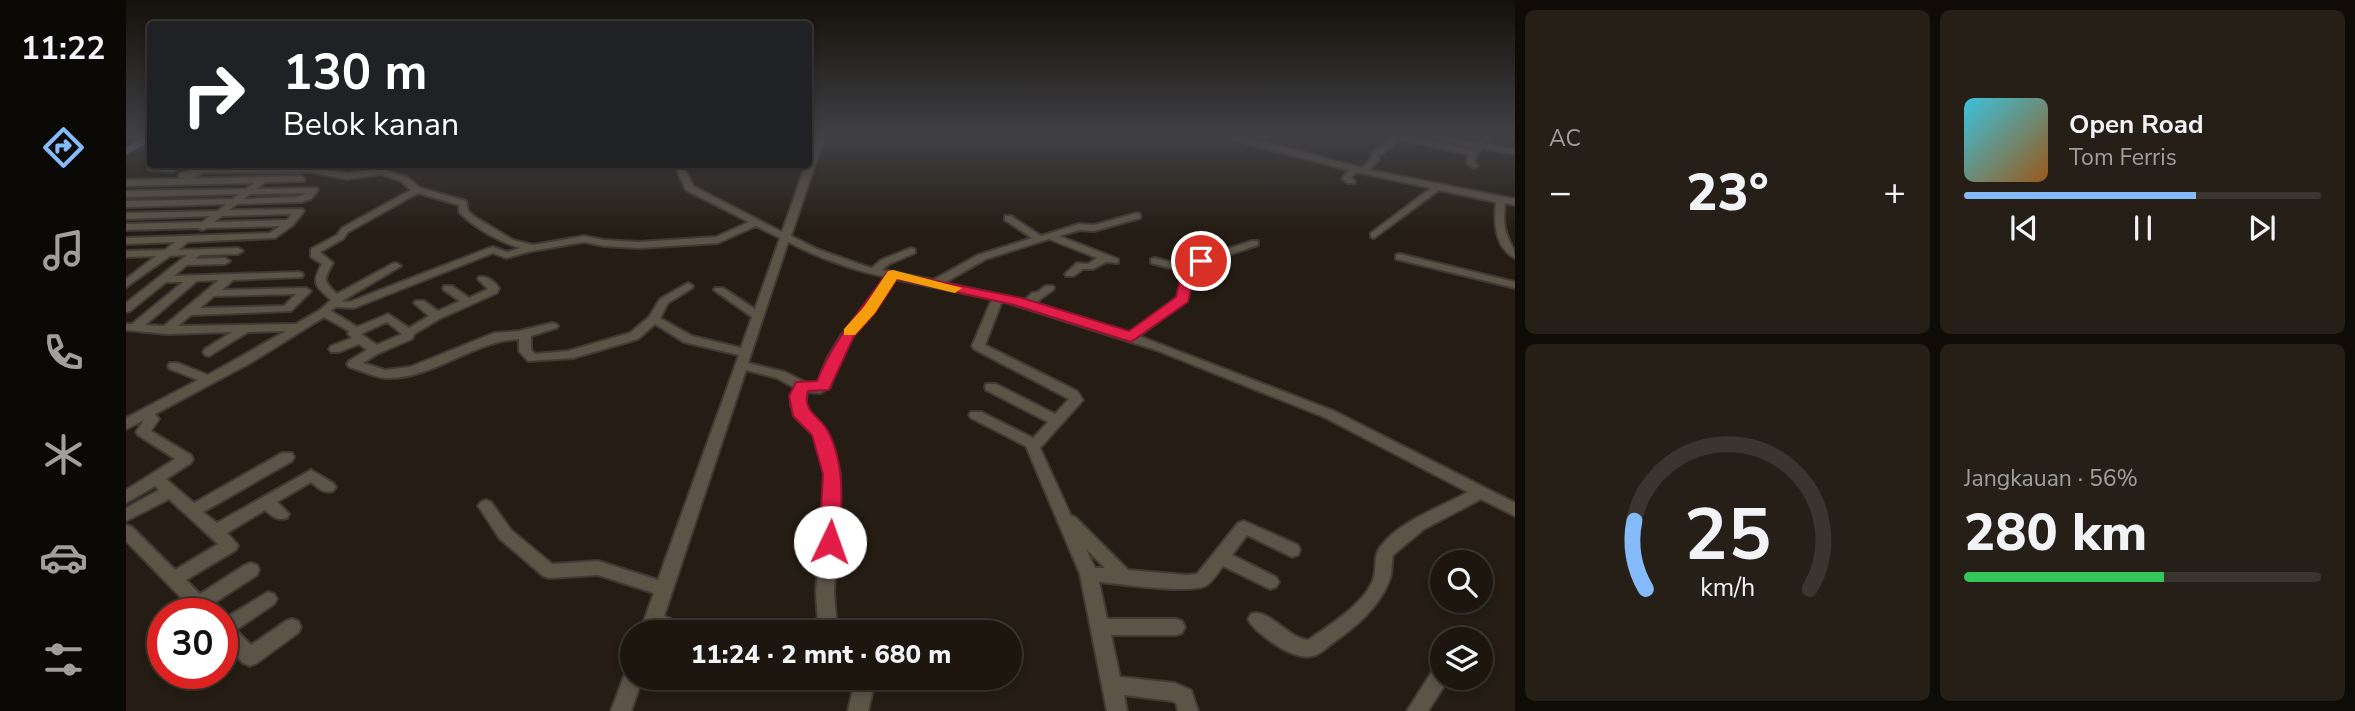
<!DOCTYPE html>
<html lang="id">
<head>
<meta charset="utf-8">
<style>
  body { margin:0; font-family:"Nunito Sans",sans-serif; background:#251f17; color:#f1f3f6; height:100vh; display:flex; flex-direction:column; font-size:26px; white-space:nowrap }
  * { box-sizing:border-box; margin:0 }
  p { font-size:23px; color:#a09f9e }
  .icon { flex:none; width:38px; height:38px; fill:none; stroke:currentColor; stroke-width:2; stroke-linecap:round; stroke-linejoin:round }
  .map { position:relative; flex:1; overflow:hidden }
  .side { display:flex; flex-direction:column; gap:10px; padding:10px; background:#0f0c08; width:840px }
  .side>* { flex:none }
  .banner { position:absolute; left:21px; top:21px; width:665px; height:147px; border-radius:7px; box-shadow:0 4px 10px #0003,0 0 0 2px #3a352e; background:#202124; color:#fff; overflow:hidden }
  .buttons { position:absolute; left:1304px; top:550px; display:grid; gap:14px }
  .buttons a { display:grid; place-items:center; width:63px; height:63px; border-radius:50%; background:#1c160e; box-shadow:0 4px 10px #0003,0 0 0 2px #3a352e; font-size:35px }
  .speed { position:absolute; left:21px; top:598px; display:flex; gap:14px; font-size:35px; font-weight:700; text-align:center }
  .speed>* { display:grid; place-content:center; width:91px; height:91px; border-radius:50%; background:#1c160e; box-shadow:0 4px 10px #0003,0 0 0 2px #3a352e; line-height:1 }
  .speed .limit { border:10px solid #d22; background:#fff; color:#111 }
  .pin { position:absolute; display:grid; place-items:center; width:60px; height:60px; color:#fff; margin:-30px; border:4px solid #fff; border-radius:50%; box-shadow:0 2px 7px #0007 }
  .me { position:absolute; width:77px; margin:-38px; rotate:3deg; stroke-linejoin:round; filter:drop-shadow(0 0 5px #0008) }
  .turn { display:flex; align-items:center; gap:24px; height:147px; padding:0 21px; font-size:32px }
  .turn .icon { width:91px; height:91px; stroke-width:2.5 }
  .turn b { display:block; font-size:49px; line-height:60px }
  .big { font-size:52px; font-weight:800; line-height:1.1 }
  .side .widget { flex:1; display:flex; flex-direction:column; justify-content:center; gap:10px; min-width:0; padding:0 24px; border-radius:10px; background:#251f17 }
  .side .dial { align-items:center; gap:0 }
  .dial svg { height:182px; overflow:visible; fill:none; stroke:#3a352e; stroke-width:7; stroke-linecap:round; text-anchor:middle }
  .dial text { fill:#f1f3f6; stroke:none }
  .song { display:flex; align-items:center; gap:21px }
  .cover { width:84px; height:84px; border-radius:10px; background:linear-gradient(135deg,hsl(190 70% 55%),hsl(30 70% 35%)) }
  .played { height:7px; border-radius:4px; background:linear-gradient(90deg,#85bbfb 65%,#3a352e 65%) }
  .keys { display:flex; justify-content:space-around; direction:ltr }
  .heat { display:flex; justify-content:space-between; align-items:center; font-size:38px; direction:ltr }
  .charge { height:10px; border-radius:5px; background:linear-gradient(90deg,#34c759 56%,#3a352e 0) }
  .side .tiles { flex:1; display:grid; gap:10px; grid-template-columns:repeat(2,1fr) }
  .trip { position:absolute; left:494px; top:620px; width:402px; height:70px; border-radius:35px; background:#1c160e; box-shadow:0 4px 10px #0003,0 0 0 2px #3a352e; font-weight:800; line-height:70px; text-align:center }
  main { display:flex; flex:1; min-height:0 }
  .dock { display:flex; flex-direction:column; width:126px; justify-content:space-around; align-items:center; background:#0b0906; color:#a09f9e }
  .dock .icon { width:49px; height:49px }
  .dock .on { color:#85bbfb }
  .dock b { font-size:32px; color:#f1f3f6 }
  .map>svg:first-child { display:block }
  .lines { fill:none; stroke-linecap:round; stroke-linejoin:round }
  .minor-casing { stroke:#413a34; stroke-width:4 }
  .major-casing { stroke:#413a34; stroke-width:3 }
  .minor { fill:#5d5448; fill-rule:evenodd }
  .major { fill:#76789a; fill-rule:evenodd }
  .route { fill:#e11d48; stroke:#92132f; stroke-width:2 }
  .slow { fill:#f59e0b }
</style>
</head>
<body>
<main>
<nav class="dock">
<b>11:22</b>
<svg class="icon on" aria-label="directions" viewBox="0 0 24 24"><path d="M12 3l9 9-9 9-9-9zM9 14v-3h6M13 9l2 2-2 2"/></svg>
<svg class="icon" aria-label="music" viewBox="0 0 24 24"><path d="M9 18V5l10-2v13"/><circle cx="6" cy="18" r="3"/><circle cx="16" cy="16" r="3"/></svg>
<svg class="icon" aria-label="phone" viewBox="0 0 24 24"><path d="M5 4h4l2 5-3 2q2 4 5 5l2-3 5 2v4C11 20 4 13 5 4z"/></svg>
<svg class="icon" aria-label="climate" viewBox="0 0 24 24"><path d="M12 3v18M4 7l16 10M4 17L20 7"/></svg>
<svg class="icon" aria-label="car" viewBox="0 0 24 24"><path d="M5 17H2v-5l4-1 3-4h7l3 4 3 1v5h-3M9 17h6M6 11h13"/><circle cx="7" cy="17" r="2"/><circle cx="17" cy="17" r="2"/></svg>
<svg class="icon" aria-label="filters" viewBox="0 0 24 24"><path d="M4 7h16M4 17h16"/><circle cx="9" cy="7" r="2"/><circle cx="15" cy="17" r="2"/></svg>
</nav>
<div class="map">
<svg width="1389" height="711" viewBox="0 0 1389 711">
  <rect width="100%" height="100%" fill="#251d13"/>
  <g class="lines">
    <g class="minor-casing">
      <path id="minor" d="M0,134H24V136L0,137Z
        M691,134H699L665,236L691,249L739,266L746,268L755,260L785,248L789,249V253L763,264L756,270L807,280L852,255L906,238L879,220V216H885L915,236L953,224L968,225L1011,213L1014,214V218L968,231L954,230L933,236L992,259V263L980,262L967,269H957L948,276H940L939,274L951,263L962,264L971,258L923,239L860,259L818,283L899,300L906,293L912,292L919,286H927L928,288L927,290L909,303L1003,333L1052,297L1059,272L1025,263V259L1029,258L1063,267L1071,259L1126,241H1132V245L1079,263L1067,276L1061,300L1013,336L1208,411L1389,503V516L1355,499L1298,529L1267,555C1265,563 1267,573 1263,581C1252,609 1228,628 1204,645C1199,649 1193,655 1186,656C1174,659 1160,651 1150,645C1140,638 1127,629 1122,619L1125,614C1142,607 1161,638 1182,640C1203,626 1241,602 1248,577C1251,566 1247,556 1255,546C1275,520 1314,508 1342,492L1198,417L1030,350L876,301L859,345L951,391L957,400L914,448L945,516L949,517L1002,570L1060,575L1071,574L1112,523L1118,521L1172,545L1174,550L1172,555L1166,557L1121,535L1106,555L1150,577L1153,582L1150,587L1144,589L1097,566C1092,572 1086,583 1079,586C1060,594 996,584 973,582L981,619H1050L1056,621L1059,627L1056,633L1050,635H985L994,677L1049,683L1065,690L1072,711H1052L1050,703L1046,701L998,695L1001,711H981L954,574L900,446L845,418L843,415L845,412H855L907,438L922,422L860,390L859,387L860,384H870L929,414L943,399L848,349L846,346L866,299L769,279L748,312L727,336L713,359L704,387L694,393L681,392L679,405L682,414L701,433L714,474L708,593L710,619L720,632H699L692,622L690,593L700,474L688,435L671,419L665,405L669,388L651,378L620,370L538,616L560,626L563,632H514L528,593L472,575L423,578L417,576L373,538L355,510L352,506L355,502L360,500L365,502L385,530L426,564L472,561L532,580L613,355L558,342L529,324L512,339L447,358L402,361L393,351V339C346,341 307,380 259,378C247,377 234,370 223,367L221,364L223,361L241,350L233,344L213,352H205L203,349L205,346L226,338L222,334L223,331L198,317L126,362L29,414L33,419L25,431L65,455L67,459L65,463L40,479L68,503L156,453H166L168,457L166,461L77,512L91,523L185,470L207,483L210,487L207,491C198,494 192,488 185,482L151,502L163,514L161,518C151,521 146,516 139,510L101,533L112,545L110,550L60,580L74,594L119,565L125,563L131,565L133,570L131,575L85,605L91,614H71L0,541V525L6,527L49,570L92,544L43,499L0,521V508L33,490L29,486L0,503V490L49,459L12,435L10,432L18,420L0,429V418L72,380L44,369L42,366L44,363H52L82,375L160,331L122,332L83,356L79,355L77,352L79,349L106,332L41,334L0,330V324H6L57,282H40L4,311L0,312V303L61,255L44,256L0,287V279L30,256L0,257V251L39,250L49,242L0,244V238L144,233L154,226L81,228L76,230L72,228L0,230V224L76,222L84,216L0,219V213L92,211L100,204L0,207V201L107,199L113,194L0,197V191L120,189L128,183L0,186V180L175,176L179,179L178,181L139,182L131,189L191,188L192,190L185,199L175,202L111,204L103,210L176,209L178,211L167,225L149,238L62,242L52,250L112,248L117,251L112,254L74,255L69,259L99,258L104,261L99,264L61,265L48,276L172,272L176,273L177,275L176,277L107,280L96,290L180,288L185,291L165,311L65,315L52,326L170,324L194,310L205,300C189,285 185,284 196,264L185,257V249L211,235L216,228L285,190L275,181L255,174L221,179L183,172L76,173L68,179L53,178V174L68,169H118L124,165H127V168H183L221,173L256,169L281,177L294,188L340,201L342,211L349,217L387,240L407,245L458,236L478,240L513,242L590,237L623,222L560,190L548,164H556L567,186L656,232L680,164H682V159ZM181,193L171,197L118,199L124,194ZM292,193L333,205V212C349,228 373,242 395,248L381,252L367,247L363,248L223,302L216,301L275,266L270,263L266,264L211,294C196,280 198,279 207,263L194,252L217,239L222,232ZM166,214L161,220L88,222L96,216ZM630,226L654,238L629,309L597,288H589L588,290L626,317L615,348L566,336L534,318L542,303L566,288L567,286L562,283L534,299L523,317L504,333L442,351L409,354L405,350V336L430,328L432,326L430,324L426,323L393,331L368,333L284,367L259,370L237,363L251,354L286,339L288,334L315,318L371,293L373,288C369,282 361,275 353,277L352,279L362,289L343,298L326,286H318L317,288L318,290L334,301L312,311L298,301H290L288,303L303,316L283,328L262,314L231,327L205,311L210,307L228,308L367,253L380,258L406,251L458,242L478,246L513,248L592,243ZM662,242C693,258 726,270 760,277L740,308L716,334L701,359L691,385L683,384L659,372L622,363ZM93,280L38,326L19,325L71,281ZM170,294L158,306L74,308L88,296ZM261,322L276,334L251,345L235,334ZM960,549L979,568H969Z
        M1095,134C1105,133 1116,139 1125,137C1132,136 1135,134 1142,134L1131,140L1236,168L1245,159L1246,153L1267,137L1259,134H1273L1345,150L1349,147L1294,134H1307L1352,143L1356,138L1341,136V134H1367L1359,144L1389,150V154L1356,148L1350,155L1349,163L1352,166L1348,168L1341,163L1342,154L1274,139L1253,156V160L1243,170L1389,199V205L1379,203C1378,214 1377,225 1381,235C1384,244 1389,248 1389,258C1368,247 1368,222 1370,202L1313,190L1248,238L1245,237V233L1305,188L1230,172L1225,178L1229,181L1228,183H1222L1216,179L1223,170L1119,143Z
        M1380,134H1389V137L1381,136Z
        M25,164H35L33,166L50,170L46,172L23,170L22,168Z
        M1274,254L1389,282V288L1270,259V255Z
        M142,592L148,594L151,599L148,604L110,630L125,645L160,621L166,619L172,621L175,627L172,633L131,663L124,666L117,663L96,641V620Z
        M1316,664V677H1324L1302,711H1281L1309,667Z
        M506,669V677H517L505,711H485L500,671Z
        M730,677H750L742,711H722Z"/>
    </g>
    <g class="major-casing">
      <path id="major" d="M24,134V141L0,154V147Z"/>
    </g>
    <use href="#minor" class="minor"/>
    <use href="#major" class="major"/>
  </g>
  <linearGradient id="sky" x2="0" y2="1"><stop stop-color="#14100a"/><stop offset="0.58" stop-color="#404044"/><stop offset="1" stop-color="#404044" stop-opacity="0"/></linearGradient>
  <rect width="1389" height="233" fill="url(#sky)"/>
  <path class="route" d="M1075,257L1081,261L1068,276L1062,302L1005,342L888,305L771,279L749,313L728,336L703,390L682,391C675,412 696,417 703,433C720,468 715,504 714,542L711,548H696L693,542L697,474L686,435L667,416L663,396L670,382L691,381C707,339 737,308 762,271L896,298L1003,331L1050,297L1055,275Z"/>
  <path class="slow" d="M767,270L836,288L829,293L771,279L749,313L729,335H718V329L738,307L762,271Z"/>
</svg>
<div class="buttons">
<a><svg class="icon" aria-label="search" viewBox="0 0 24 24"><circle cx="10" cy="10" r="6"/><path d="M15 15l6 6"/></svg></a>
<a><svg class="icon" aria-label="layers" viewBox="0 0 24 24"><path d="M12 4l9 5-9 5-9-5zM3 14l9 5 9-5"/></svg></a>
</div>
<div class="speed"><div class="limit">30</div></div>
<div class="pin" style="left:1075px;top:261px;background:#d93025"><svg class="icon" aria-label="arrive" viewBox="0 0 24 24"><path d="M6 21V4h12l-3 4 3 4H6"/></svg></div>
<svg class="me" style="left:704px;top:542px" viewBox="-20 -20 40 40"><circle r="19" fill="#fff"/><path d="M0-13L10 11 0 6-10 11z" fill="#e11d48"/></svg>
<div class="trip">11:24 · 2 mnt · 680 m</div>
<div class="banner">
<div class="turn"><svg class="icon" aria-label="right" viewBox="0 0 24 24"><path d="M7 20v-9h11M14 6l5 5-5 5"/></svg><div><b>130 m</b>Belok kanan</div></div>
</div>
</div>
<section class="side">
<div class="tiles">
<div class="widget"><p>AC</p>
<div class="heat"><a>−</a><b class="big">23°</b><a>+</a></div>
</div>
<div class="widget">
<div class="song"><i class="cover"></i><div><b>Open Road</b><p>Tom Ferris</p></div></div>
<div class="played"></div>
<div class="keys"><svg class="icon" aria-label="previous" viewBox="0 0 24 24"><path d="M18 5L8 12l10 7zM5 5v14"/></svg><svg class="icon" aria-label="pause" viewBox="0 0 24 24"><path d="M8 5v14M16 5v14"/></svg><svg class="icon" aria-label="next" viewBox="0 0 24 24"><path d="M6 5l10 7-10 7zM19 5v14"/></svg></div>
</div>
<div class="widget dial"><svg viewBox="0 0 100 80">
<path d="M14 69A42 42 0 1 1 86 69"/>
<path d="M14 69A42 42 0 0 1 9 39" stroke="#85bbfb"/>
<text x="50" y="56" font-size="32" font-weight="700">25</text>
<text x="50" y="72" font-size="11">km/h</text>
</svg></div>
<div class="widget"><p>Jangkauan · 56%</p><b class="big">280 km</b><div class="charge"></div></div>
</div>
</section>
</main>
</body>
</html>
